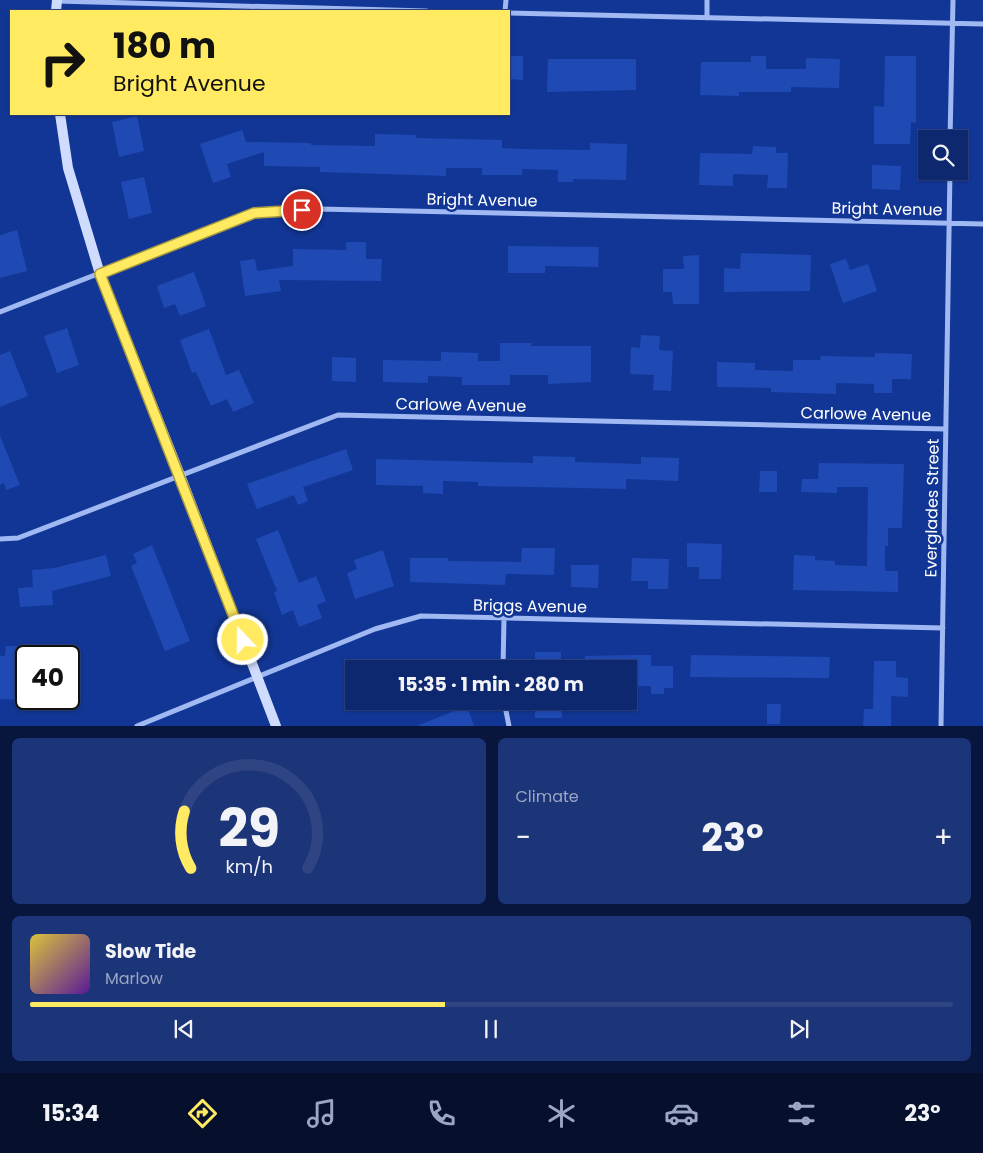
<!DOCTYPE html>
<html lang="en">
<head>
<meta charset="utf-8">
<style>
  body { margin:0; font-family:Poppins,sans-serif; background:#1c3478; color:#f1f3f6; height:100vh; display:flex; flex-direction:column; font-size:19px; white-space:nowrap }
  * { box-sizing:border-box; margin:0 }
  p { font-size:16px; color:#9ba6c3 }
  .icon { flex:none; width:28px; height:28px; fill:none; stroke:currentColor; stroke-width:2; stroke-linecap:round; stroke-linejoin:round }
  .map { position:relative; height:726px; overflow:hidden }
  .side { display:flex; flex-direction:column; gap:12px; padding:12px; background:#08163e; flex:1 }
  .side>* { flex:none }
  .guide { position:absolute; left:10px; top:10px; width:500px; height:105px; border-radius:0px; box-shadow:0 1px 4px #0004,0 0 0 1px #2e4483; background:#ffea62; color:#111; overflow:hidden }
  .tools { position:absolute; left:918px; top:130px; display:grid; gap:10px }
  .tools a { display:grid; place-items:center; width:50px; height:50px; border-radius:0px; background:#0e2870; box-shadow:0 1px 4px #0004,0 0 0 1px #2e4483; font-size:25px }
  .speed { position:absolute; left:15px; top:645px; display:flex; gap:10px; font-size:25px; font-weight:700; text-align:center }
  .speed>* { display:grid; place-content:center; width:65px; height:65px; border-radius:50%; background:#0e2870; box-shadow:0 1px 4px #0004,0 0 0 1px #2e4483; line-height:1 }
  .speed .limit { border:2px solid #111; border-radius:8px; background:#fff; color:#111 }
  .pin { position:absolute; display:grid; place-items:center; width:42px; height:42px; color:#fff; margin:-21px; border:2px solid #fff; border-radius:50%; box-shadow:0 1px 5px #0007 }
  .me { position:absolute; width:55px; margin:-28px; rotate:339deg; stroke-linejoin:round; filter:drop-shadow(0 0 4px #0008) }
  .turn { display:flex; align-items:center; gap:18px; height:105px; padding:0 20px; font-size:22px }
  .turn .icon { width:65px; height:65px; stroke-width:2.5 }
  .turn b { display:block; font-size:35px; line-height:42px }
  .big { font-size:38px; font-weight:700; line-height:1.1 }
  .side .tile { flex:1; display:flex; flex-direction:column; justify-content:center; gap:8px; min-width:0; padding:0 18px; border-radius:8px; background:#1c3478 }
  .side .dial { align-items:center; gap:0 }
  .dial svg { height:130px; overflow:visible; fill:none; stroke:#2e4483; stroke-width:7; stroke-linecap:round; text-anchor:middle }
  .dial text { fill:#f1f3f6; stroke:none }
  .song { display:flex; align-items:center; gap:15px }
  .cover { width:60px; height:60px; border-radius:8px; background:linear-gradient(135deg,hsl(50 70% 55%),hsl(270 70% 35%)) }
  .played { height:5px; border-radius:2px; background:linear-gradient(90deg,#ffea62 45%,#2e4483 45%) }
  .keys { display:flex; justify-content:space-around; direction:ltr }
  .heat { display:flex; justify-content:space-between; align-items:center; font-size:28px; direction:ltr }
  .side .tiles { flex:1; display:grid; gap:12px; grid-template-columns:1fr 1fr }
  .tile:last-child { grid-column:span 2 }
  .trip { position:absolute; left:345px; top:660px; width:292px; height:50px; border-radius:0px; background:#0e2870; box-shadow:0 1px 4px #0004,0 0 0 1px #2e4483; font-weight:700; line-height:50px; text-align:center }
  .tab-bar { display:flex; height:80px; justify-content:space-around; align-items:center; background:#06102d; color:#9ba6c3 }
  .tab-bar .icon { width:35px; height:35px }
  .tab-bar .active { color:#ffea62 }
  .tab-bar b { font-size:22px; color:#f1f3f6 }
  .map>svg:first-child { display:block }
  .building { fill:#1f4ab4 }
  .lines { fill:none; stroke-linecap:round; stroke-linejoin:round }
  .street { stroke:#a0b9f3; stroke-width:5 }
  .secondary { stroke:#d0dcfd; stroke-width:10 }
  .route-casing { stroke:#a69840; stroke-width:12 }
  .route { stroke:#ffea62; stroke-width:9 }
  .labels { text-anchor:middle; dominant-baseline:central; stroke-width:5; stroke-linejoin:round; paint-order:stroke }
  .street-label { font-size:16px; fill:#fff; stroke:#123695 }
</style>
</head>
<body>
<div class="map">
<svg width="983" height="726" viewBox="0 0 983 726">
  <rect width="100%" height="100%" fill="#123695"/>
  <path class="building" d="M509,56H523V80L509,79Z
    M751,56H766V69H806V58L840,59L839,88L791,87V92H739V96L700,95L701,62H751Z
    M885,56H916V123L911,122L910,144H874V106L884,107Z
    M548,59H636V90L547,92Z
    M137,116L144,151L119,157L112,122Z
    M242,130L246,142L311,143V145L375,146V134L416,135V138L502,140V148L522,149L590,150V143L627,144L626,180L573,179V182H558V170L522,169V175H482V168H446V176L320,172V167L264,166V152L227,164L231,177L213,183L200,144Z
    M753,146L776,147V153H788L787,188H767L768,175L733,174V186L699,185L700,153L752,154Z
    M872,165L901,166L900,190L872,189Z
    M144,177L152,213L129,219L121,182Z
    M17,230L27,271L0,278V235Z
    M346,242H366V259H382L381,281L279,280L281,291L245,296L240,261L255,259L257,271L293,266V249L346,250Z
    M508,246L599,247L598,267L545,266V273H508Z
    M741,253L811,255L810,291L724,292V268L740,269Z
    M699,255V304H673L672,292H663V269H684L683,256Z
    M846,259L850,270L868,264L877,291L843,303L830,264Z
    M194,272L206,306L180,316L175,304L164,308L157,286Z
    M67,328L79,365L57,373L44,336Z
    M209,329L226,375L239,370L254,403L233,412L227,399L211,406L196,372L192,373L180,340Z
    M641,335L660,336L659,350L673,351L671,391L653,390L654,375L630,374L631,347L640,348Z
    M500,343H532L531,346H591V382L548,384V375H510V385H462V377L428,376V383L383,382V360L441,361V352L478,353V361H500Z
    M10,351L28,396L0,407V355Z
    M875,353L912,354L911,379H892V393H874V384L836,383V394L771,392V388L717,387V362L755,363V370L793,371V360H820L821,356L875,357Z
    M332,357L356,358V382L332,381Z
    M0,436L20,485L6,490L4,483L0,485Z
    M346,449L353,470L303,487L308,501L298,505L294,495L257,509L247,484Z
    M533,456L575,457V462L641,464V457L679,458L678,481L626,479V489L478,486V482L443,481V494L423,493V486L376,485V459L533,463Z
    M819,463L904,464L902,528H888V546H885V571H898V592L793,590L794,555L815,556V560L835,561V565L867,566L868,487H837V493L801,492L802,479H818Z
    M760,471H777V492H759Z
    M278,530L299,583L316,576L326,601L317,605L322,618L299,627L293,610L282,615L274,592L277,591L256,539Z
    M687,543L722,544L721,579H699V567H687Z
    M152,545L190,641L165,651L131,566L137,563L133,554Z
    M522,548H555L554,575L506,574L505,585L410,582V558H448V561L521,562Z
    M383,550L394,586L355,599L347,573L357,569L354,560Z
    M106,555L111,576L52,591L53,605L20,607L18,588L33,587L32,570L54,568Z
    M632,558L669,559L668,589H648V581H631Z
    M571,565H599L598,588L571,587Z
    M6,646H23L22,700L0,699V656H5Z
    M535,652H561V669H535Z
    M636,655H651V666H673V688H664V694H651V686H636V669H585V656Z
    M691,655L830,657L829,678L690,677Z
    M874,661H896V677L908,678V697L891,696V726H863L864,709H873Z
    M535,701H561L562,718H535Z
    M767,704H781L780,724H767Z
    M467,706L474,726H419V725Z"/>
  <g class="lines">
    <path class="street" d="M57,1L427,11
      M505,11L506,0
      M509,13L983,24
      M707,18V0
      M950,139L953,0
      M0,312L254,213L319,209L983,224
      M0,539L18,538L338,415L945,429
      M503,669L504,618
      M504,701L509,726
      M137,726L375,629L421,616L943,628
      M941,726L950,171"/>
    <path class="secondary" d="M56,11L57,0
      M60,114L68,168L100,274L180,475L276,726"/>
  </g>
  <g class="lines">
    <g class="route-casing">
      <path id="route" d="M243,640L100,274L254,213L302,210"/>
    </g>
    <use href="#route" class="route"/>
  </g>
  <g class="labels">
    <g class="street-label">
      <text transform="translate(482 200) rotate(1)">Bright Avenue</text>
      <text transform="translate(887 209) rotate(1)">Bright Avenue</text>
      <text transform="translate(461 405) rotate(1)">Carlowe Avenue</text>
      <text transform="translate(866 414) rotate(1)">Carlowe Avenue</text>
      <text transform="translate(932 508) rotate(-89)">Everglades Street</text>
      <text transform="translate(530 606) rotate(1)">Briggs Avenue</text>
    </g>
  </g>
</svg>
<div class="tools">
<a><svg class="icon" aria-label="search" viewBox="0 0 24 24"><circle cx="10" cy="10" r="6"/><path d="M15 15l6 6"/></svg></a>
</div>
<div class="speed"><div class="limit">40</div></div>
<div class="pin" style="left:302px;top:210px;background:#d93025"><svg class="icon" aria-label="arrive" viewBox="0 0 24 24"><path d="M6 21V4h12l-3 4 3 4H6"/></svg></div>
<svg class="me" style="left:243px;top:640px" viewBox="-20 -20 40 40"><circle r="17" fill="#ffea62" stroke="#fff" stroke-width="3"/><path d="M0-11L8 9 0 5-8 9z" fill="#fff"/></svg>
<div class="trip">15:35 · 1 min · 280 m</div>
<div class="guide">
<div class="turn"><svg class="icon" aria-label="right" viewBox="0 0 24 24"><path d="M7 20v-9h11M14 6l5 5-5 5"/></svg><div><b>180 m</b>Bright Avenue</div></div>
</div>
</div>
<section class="side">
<div class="tiles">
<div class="tile dial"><svg viewBox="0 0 100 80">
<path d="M14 69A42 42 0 1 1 86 69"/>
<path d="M14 69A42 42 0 0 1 10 34" stroke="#ffea62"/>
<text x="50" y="56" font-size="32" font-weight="700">29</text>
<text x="50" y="72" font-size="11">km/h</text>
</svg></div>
<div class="tile"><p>Climate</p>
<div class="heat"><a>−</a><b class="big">23°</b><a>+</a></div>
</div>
<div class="tile">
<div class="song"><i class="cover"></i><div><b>Slow Tide</b><p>Marlow</p></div></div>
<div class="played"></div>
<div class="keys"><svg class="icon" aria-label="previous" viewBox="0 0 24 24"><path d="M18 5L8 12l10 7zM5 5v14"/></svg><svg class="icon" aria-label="pause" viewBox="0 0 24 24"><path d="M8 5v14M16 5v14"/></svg><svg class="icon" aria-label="next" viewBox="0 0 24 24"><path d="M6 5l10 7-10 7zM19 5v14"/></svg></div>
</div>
</div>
</section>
<nav class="tab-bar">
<b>15:34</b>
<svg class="icon active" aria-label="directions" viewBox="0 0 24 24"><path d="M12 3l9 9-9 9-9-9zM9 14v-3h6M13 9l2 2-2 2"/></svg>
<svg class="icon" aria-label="music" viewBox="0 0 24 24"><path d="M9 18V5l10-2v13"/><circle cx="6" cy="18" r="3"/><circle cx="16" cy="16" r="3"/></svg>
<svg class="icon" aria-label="phone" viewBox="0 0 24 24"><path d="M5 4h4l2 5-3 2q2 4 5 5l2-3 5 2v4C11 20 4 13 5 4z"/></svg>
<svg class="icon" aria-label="climate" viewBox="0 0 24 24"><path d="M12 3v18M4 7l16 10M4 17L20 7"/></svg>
<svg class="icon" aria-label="car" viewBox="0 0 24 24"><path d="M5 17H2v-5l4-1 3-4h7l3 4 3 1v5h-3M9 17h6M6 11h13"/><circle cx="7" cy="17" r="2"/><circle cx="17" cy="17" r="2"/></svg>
<svg class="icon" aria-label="filters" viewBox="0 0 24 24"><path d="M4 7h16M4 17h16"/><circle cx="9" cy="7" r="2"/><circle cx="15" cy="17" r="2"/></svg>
<b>23°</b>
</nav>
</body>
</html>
